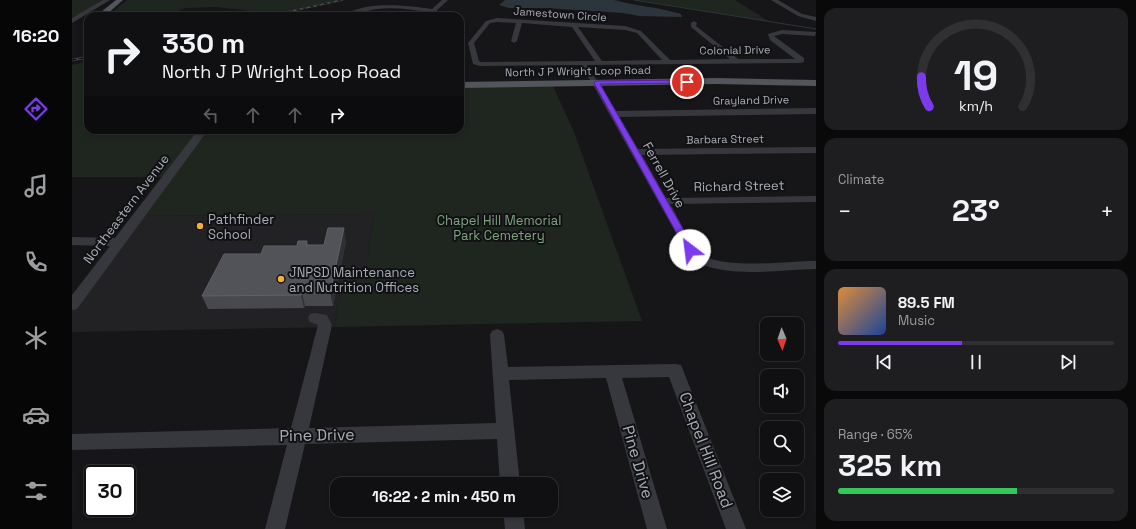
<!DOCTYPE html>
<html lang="en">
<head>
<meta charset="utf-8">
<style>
  body { margin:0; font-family:"Space Grotesk",sans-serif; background:#1e1e20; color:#f1f3f6; height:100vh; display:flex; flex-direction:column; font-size:15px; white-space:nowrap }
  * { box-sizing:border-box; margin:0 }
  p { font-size:13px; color:#9c9d9f }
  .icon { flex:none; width:22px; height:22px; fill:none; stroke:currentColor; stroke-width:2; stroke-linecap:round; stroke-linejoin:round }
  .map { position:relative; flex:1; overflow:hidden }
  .side { display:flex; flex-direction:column; gap:8px; padding:8px; background:#09090a; width:320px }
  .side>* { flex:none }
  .hud { position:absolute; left:12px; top:12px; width:380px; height:122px; border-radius:12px; box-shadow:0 2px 6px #0003,0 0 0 1px #303032; background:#101012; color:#f1f3f6; overflow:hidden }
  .needle { width:26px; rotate:178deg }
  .buttons { position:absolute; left:688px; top:317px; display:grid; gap:8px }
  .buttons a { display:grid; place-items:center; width:44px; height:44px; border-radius:8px; background:#101012; box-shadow:0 2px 6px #0003,0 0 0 1px #303032; font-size:20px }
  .speed { position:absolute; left:12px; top:465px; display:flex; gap:8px; font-size:20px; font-weight:700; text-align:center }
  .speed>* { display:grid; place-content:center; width:52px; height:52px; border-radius:50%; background:#101012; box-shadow:0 2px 6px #0003,0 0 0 1px #303032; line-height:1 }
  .speed .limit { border:2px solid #111; border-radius:6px; background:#fff; color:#111 }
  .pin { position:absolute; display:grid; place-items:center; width:34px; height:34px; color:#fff; margin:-17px; border:2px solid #fff; border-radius:50%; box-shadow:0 1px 4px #0007 }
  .me { position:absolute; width:44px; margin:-22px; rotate:330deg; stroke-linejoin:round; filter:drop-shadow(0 0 3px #0008) }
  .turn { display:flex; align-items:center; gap:14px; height:84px; padding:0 12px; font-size:18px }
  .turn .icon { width:52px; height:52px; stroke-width:2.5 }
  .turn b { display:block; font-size:28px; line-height:34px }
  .lanes { display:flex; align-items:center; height:38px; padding:0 12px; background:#0003; justify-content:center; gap:20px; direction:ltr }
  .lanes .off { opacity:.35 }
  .big { font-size:30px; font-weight:800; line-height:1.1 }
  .side .tile { flex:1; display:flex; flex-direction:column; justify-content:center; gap:6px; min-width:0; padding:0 14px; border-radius:12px; background:#1e1e20 }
  .side .dial { align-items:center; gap:0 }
  .dial svg { height:104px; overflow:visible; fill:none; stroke:#303032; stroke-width:7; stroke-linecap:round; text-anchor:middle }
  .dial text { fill:#f1f3f6; stroke:none }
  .song { display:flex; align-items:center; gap:12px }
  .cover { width:48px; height:48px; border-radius:6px; background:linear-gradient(135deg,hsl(30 70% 55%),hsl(220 70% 35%)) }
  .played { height:4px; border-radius:2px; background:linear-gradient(90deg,#7c3aed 45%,#303032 45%) }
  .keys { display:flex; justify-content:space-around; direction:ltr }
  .heat { display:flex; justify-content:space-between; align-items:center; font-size:22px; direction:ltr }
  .charge { height:6px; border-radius:3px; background:linear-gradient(90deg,#34c759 65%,#303032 0) }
  .trip { position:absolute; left:258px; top:477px; width:228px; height:40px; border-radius:12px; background:#101012; box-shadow:0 2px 6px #0003,0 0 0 1px #303032; font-weight:800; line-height:40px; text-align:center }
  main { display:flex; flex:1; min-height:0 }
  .menu { display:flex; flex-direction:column; width:72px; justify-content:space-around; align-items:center; background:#060607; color:#9c9d9f }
  .menu .icon { width:28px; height:28px }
  .menu .on { color:#7c3aed }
  .menu b { font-size:18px; color:#f1f3f6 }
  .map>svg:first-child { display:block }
  .built { fill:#222225 }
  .green { fill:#1e261f }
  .water { fill:#2c353c }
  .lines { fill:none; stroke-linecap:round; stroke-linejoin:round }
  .stream { stroke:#2c353c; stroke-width:1 }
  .minor { fill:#37383d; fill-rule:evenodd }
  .major { fill:#53555c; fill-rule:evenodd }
  .rail-far1-casing { stroke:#4a4c52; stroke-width:1.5 }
  .rail-casing { stroke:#4a4c52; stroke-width:2.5 }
  .rail-far1 { stroke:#111113; stroke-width:1; stroke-dasharray:3.5; stroke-linecap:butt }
  .rail { stroke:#111113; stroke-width:1.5; stroke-dasharray:4.5; stroke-linecap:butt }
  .wall { fill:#47494d }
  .shaded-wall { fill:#2f3033 }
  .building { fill:#525359; stroke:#5f6168 }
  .route { fill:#7c3aed; stroke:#51269a }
  .poi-dot { fill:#f2b134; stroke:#111113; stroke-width:1.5 }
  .labels { text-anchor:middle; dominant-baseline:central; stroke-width:4; stroke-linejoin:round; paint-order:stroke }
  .far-street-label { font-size:11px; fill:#a8adb8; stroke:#111113 }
  .street-label { font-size:13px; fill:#a8adb8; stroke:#111113 }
  .poi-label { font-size:13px; fill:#a8adb8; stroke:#111113; text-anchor:start }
  .park-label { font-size:13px; fill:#7fa381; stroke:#111113 }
  .near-street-label { font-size:16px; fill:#a8adb8; stroke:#111113 }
</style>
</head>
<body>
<main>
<nav class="menu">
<b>16:20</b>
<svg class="icon on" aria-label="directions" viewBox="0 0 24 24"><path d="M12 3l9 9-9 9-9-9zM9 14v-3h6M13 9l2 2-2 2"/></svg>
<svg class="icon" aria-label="music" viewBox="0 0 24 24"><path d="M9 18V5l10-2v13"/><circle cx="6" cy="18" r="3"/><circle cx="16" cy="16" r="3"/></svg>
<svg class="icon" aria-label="phone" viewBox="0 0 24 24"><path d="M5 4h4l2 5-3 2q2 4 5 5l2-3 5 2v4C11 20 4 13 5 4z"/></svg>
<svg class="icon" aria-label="climate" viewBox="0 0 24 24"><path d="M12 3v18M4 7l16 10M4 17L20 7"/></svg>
<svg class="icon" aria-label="car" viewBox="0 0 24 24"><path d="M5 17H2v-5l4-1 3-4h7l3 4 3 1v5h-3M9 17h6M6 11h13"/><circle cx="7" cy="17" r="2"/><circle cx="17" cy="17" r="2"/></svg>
<svg class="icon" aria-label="filters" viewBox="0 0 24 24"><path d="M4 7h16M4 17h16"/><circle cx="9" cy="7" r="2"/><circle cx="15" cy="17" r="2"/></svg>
</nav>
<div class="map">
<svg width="744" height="529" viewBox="0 0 744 529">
  <rect width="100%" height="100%" fill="#161618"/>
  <path class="built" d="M302,214L293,277H272L262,327L0,332V305L65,216Z"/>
  <path class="green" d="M0,0H35L0,21Z
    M55,0H275L228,10L197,13L144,7L114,8L92,16H46L38,14Z
    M565,0H663L698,22Z
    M16,61V130H388V85L480,84L502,132L570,321L262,327L272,276H293L302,214L65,216L95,177H0V65Z"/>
  <path class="water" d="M433,0H542C564,6 586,7 609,14L610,17L567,16L551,13L473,8H437L427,5Z"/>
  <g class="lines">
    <path class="stream" d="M562,0L744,29"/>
    <path class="minor" d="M31,0H38L0,23V18Z
      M370,0H376L359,16H353L357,12C340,10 323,7 306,9C294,10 284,16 272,16C293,0 335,6 360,9Z
      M699,0H706L730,14L744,17V21L726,16Z
      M425,18L553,26L569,31L598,60L658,59L619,27V23L622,21L625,23L624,26L666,59H723L698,40L696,34L710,30L744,32L743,36L710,34L702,36L732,58V62L727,63L515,65L544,111L744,108V114L547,117L566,149L744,147V153L570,155L594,198L744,196V202L598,204C605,215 620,248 629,254C650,270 717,261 744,261V269C703,270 657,279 619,260L520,83L508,65L408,66L401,64L396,43L414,21ZM425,22L444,23L439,41L442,43L445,41L450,23L500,27L523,61L409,62L407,61L402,43L418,23ZM506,27L553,30L565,33L590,60L530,61Z
      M126,130H136L5,309L0,310V295L38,246L0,245V237L43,238Z
      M243,313L255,315L260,325L237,428L424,423L418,335L420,331L425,329L430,331L432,335L436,367L603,364L609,365L674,529H654L597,377L550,378L595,529H575L534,378L437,380L448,484H428L425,439L233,444L213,529H193L215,445L0,450V434L219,428L246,325L238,322L236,318L238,314Z
      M431,510H451L453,529H433Z"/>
    <path class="major" d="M44,0H51L33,16H24Z
      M645,78L744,80V86L645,84L388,88V82Z"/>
    <g class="rail-far1-casing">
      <path id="rail-far1" d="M197,16L270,0
        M6,59L16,57"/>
    </g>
    <g class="rail-casing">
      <path id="rail" d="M0,60L11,58"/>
    </g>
    <use href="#rail-far1" class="rail-far1"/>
    <use href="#rail" class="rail"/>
  </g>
  <path class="wall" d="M235,241L236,245H252L274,241L261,306H233L232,308L136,309L130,296L189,254L225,246Z"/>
  <path class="shaded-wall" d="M272,228L274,241L261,306L258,293Z
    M230,293L233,306L232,308L229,295Z"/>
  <path class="building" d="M256,228H272L258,293H230L229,295L130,296L152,254H189L192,246H225L226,241H235L234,245H252Z"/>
  <path class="route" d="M615,80L617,83L528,84L623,250L618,252L614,250L522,83L524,81Z"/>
  <g class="poi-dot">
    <circle cx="128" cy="226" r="4"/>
    <circle cx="209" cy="279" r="4"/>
  </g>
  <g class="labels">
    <g class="far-street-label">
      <text transform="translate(488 14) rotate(4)">Jamestown Circle</text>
      <text transform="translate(663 50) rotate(-1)">Colonial Drive</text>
      <text transform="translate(506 71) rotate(-1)">North J P Wright Loop Road</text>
      <text transform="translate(679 100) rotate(-1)">Grayland Drive</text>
      <text transform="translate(653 139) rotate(-1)">Barbara Street</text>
    </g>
    <g class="street-label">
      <text transform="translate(592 175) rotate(61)">Ferrell Drive</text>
      <text transform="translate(667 186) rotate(-1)">Richard Street</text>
      <text transform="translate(54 209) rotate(-53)">Northeastern Avenue</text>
    </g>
    <g class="poi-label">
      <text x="136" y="219">Pathfinder<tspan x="136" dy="15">School</tspan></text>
      <text x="217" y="272">JNPSD Maintenance<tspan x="217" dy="15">and Nutrition Offices</tspan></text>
    </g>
    <g class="park-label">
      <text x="427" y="220">Chapel Hill Memorial<tspan x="427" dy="15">Park Cemetery</tspan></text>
    </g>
    <g class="near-street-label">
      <text transform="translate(245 435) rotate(-1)">Pine Drive</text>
      <text transform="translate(634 450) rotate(69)">Chapel Hill Road</text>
      <text transform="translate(566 462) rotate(74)">Pine Drive</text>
    </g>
  </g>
</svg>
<div class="buttons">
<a><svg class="needle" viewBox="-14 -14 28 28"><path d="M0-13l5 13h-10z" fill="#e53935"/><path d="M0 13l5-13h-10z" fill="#9c9d9f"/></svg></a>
<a><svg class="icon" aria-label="sound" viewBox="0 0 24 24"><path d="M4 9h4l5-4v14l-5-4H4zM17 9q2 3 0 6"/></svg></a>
<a><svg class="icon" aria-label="search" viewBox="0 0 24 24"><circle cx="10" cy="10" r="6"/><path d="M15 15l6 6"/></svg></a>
<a><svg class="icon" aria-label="layers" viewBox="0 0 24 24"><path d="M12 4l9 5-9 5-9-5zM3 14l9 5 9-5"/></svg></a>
</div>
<div class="speed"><div class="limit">30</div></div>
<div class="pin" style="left:615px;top:82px;background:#d93025"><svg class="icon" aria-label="arrive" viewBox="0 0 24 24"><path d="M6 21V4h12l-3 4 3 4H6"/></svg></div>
<svg class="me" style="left:618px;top:250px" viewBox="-20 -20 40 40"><circle r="19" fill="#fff"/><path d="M0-13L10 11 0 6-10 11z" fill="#7c3aed"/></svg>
<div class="trip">16:22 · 2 min · 450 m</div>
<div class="hud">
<div class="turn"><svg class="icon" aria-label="right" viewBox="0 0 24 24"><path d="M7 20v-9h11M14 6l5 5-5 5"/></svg><div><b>330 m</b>North J P Wright Loop Road</div></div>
<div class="lanes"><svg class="icon off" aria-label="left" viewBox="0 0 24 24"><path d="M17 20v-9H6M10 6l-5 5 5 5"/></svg><svg class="icon off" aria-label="ahead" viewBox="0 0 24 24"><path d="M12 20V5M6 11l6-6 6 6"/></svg><svg class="icon off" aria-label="ahead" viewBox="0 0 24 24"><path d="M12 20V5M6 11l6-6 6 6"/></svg><svg class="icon" aria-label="right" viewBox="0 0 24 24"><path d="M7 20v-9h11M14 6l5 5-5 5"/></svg></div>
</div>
</div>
<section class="side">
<div class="tile dial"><svg viewBox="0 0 100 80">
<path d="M14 69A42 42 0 1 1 86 69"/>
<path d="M14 69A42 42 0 0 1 8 46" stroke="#7c3aed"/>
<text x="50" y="56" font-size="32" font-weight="700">19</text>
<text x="50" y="72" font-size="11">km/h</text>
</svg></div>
<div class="tile"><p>Climate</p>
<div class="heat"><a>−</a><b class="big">23°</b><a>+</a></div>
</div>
<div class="tile">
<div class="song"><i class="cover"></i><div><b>89.5 FM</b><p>Music</p></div></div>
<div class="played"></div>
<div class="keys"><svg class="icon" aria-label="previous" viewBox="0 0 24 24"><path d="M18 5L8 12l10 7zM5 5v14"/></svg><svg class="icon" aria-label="pause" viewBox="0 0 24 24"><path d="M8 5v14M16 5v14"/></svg><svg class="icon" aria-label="next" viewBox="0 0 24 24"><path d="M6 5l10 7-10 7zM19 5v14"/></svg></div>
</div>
<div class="tile"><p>Range · 65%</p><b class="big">325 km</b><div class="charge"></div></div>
</section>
</main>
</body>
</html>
